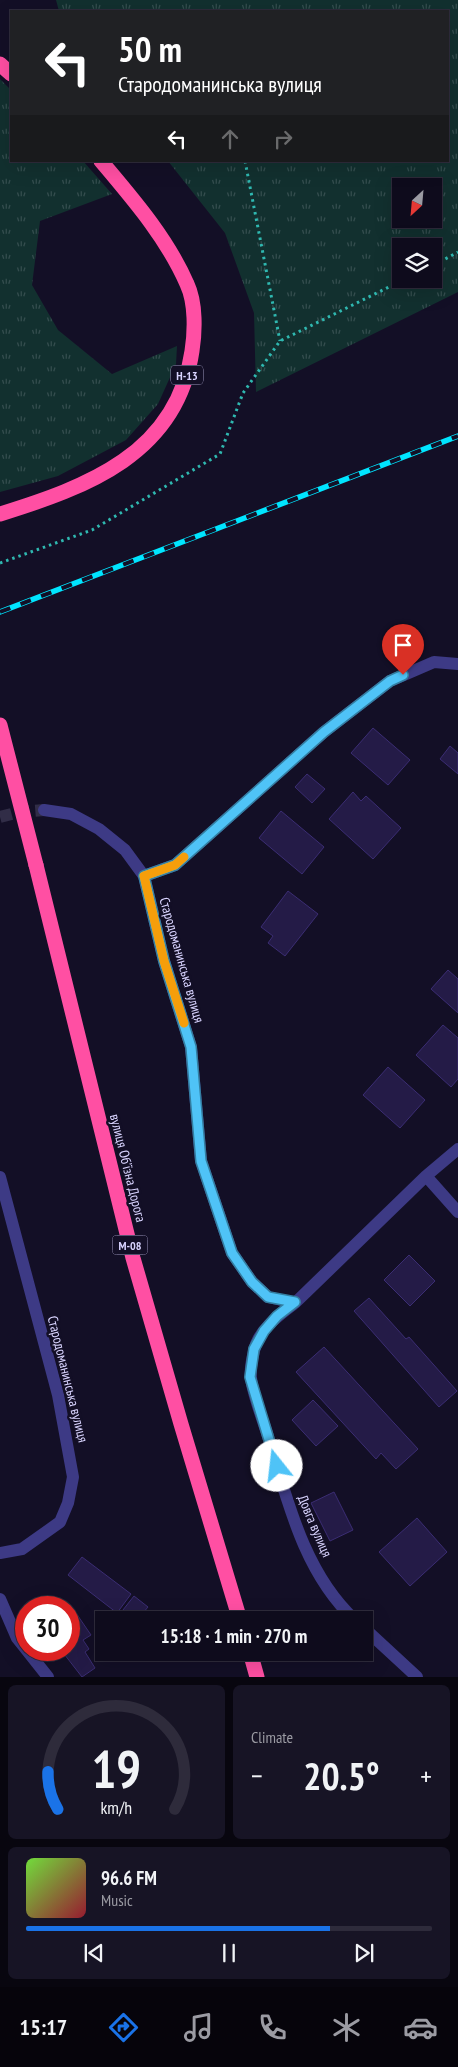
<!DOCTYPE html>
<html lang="en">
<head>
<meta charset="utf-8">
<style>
  body { margin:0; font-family:"PT Sans Narrow",sans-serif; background:#171425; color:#f1f3f6; height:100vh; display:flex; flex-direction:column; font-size:19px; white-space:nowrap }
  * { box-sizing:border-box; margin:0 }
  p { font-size:16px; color:#9b9ba3 }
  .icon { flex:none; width:28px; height:28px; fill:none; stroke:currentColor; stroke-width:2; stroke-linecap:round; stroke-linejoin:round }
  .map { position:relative; height:1677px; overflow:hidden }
  .drawer { display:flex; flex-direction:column; gap:8px; padding:8px; background:#08060f; flex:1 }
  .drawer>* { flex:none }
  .hud { position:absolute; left:10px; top:10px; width:439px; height:152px; border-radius:0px; box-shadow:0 5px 20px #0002,0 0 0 1px #2e2b3b; background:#202124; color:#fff; overflow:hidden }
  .needle { width:32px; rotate:206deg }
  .tools { position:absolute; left:392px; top:178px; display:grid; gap:10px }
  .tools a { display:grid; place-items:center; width:50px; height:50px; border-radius:0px; background:#0e0b1c; box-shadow:0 5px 20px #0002,0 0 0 1px #2e2b3b; font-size:25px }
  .speed { position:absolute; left:15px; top:1596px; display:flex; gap:10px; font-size:25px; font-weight:700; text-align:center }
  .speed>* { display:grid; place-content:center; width:65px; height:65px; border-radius:50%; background:#0e0b1c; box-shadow:0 5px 20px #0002,0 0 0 1px #2e2b3b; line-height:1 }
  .speed .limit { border:8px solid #d22; background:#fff; color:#111 }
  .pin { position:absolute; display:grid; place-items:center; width:42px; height:42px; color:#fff; margin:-51px -21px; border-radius:50% 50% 50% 0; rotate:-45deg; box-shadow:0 0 5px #0007 }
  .pin .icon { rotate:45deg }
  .me { position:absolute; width:55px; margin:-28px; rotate:344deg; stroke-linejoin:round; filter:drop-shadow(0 0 4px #0008) }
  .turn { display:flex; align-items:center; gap:18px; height:105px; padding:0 25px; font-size:22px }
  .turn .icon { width:65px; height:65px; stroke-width:2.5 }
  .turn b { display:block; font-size:35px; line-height:42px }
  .lanes { display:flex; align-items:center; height:48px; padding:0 25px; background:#0003; justify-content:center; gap:25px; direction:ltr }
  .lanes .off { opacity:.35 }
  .big { font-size:38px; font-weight:600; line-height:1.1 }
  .drawer .card { flex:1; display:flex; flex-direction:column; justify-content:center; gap:8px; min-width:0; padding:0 18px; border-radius:8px; background:#171425 }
  .drawer .dial { align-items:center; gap:0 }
  .dial svg { height:130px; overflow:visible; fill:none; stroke:#2e2b3b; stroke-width:7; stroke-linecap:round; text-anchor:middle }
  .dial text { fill:#f1f3f6; stroke:none }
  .song { display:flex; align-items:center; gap:15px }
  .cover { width:60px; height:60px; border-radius:8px; background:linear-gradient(135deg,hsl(100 70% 55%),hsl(350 70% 35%)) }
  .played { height:5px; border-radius:2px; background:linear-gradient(90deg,#1a73e8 75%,#2e2b3b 75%) }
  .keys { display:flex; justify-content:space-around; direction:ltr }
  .heat { display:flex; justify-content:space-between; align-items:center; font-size:28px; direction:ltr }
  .drawer .tiles { flex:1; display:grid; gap:8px; grid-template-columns:1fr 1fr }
  .card:last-child { grid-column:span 2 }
  .trip { position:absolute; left:95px; top:1611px; width:278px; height:50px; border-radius:0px; background:#0e0b1c; box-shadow:0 5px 20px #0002,0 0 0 1px #2e2b3b; font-weight:600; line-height:50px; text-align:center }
  .tab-bar { display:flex; height:80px; justify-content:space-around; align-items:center; background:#06040b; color:#9b9ba3 }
  .tab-bar .icon { width:35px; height:35px }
  .tab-bar .on { color:#1a73e8 }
  .tab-bar b { font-size:22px; color:#f1f3f6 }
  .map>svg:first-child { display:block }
  .grass { fill:url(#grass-tufts); fill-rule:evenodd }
  .building { fill:#241b47; stroke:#3b2d73 }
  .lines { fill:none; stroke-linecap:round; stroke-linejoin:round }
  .street-tunnel { stroke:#312d47; stroke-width:12; stroke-dasharray:12 6; stroke-linecap:butt }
  .path { stroke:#2fb8b0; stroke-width:3; stroke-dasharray:2.5 4; stroke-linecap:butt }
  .street { stroke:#3d3a85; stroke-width:12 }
  .highway { stroke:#ff4fa3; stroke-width:15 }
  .rail-casing { stroke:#00e5ff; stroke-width:5.5 }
  .rail { stroke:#130f26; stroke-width:4; stroke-dasharray:11; stroke-linecap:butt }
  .highway-bridge { stroke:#ff4fa3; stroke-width:15 }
  .route-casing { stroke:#337fa1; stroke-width:12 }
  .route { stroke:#4fc3f7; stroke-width:9 }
  .slow { stroke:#f59e0b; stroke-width:9 }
  .labels { text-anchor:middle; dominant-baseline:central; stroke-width:5; stroke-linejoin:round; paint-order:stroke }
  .shield { fill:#130f26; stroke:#9e99be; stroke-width:1 }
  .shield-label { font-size:12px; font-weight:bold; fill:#d9d4ff }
  .street-label { font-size:14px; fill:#d9d4ff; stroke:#130f26 }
</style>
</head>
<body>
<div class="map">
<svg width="458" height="1677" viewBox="0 0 458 1677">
  <defs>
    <pattern id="grass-tufts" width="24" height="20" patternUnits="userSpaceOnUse" patternTransform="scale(1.25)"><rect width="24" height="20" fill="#12302f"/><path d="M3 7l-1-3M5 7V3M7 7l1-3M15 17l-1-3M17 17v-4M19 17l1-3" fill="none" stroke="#344d4e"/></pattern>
  </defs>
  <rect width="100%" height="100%" fill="#130f26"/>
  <path class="grass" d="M56,0H458V292L256,392L254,313L225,233L168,161H448V11H59ZM401,186H434V219H401ZM401,246H434V279H401Z
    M0,79L11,90V161H83L112,194L40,221L32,285L58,330L112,374L177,346L176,364L158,404L126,440L58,476L0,492Z"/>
  <path class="building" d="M373,728L410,760L388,785L351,753Z
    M450,746L458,753V774L440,759Z
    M307,774L325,789L312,803L295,787Z
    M353,792L361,801L366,796L401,828L373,859L329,819Z
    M281,811L324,847L302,874L259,838Z
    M288,891L318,914L285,956L268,943L273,936L261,927Z
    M448,970L458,979V1013L431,989Z
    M443,1025L458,1038V1079L451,1087L416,1055Z
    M388,1067L425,1100L400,1128L363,1095Z
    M409,1255L435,1281L410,1306L384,1280Z
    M369,1298L406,1339L409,1337L457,1391L439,1407L354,1311Z
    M324,1347L418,1449L396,1469L381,1453L376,1459L296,1372Z
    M313,1400L338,1426L316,1446L292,1420Z
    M334,1492L353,1530L330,1541L311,1503Z
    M417,1518L447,1552L410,1586L379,1552Z
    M82,1557L131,1594L117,1613L68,1575Z
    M134,1596L148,1607L137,1620H125L119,1615Z
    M76,1613L91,1635L83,1640L89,1649L85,1652L95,1668L82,1677L61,1650H69V1617Z"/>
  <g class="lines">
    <path class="street-tunnel" d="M0,817L19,812L44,810"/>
    <path class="path" d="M245,161L280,341
      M434,265L458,252
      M0,563L92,530L220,454L243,393L280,341L405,279"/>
    <path class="street" d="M44,810L71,814L99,829L125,850L144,876L164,961L191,1047L201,1161L232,1253L252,1282L268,1297L295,1303L426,1176L458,1149
      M144,876L175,865L324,732L390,681L434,662L458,664
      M426,1176L458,1212
      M0,1177L58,1395L73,1477L68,1503L60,1522L22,1549L0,1553
      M295,1303C279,1315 258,1330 254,1351C252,1359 250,1370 251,1378C253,1396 264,1422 269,1440C288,1503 305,1574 355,1620
      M0,1599L17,1638L48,1677
      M364,1628L417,1677"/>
    <path class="highway" d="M0,64L11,74
      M0,514C87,487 177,454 192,351C195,332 196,303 187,284C167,238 133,199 101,161
      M36,865L133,1258L181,1424L240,1620
      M250,1652L257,1677"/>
    <g class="rail-casing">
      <path id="rail" d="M0,612L458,436"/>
    </g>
    <use href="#rail" class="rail"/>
    <path class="highway-bridge" d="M0,725L36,865"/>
  </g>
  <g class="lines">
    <g class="route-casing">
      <path id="route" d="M277,1466L250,1377L254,1349L264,1331L277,1316L295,1302L268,1297L252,1282L232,1253L201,1161L191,1047L164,961L144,876L175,865L324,732L390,681L403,675"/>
    </g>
    <use href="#route" class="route"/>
    <path class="slow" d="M184,1023L164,961L144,876L175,865L184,857"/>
  </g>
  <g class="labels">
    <g class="shield">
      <rect x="171" y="365.5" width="32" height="19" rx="4"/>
      <rect x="112.5" y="1235.5" width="35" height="19" rx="4"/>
    </g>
    <g class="shield-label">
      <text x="187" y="375">Н-13</text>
      <text x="130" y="1245">М-08</text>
    </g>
    <g class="street-label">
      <text transform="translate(182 960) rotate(74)">Стародоманинська вулиця</text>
      <text transform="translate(128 1168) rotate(76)">вулиця Обʼїзна Дорога</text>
      <text transform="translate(68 1379) rotate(76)">Стародоманинська вулиця</text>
      <text transform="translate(315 1526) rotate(67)">Довга вулиця</text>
    </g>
  </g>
</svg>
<div class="tools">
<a><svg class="needle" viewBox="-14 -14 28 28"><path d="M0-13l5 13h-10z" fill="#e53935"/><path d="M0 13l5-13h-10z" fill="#9b9ba3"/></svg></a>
<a><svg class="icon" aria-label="layers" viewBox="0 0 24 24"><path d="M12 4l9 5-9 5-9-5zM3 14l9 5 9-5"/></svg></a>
</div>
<div class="speed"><div class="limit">30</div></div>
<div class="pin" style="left:403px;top:675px;background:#d93025"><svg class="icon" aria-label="arrive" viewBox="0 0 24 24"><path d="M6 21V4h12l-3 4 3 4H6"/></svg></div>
<svg class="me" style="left:277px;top:1466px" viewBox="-20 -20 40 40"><circle r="19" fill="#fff"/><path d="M0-13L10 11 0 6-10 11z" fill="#4fc3f7"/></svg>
<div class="trip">15:18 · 1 min · 270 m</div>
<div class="hud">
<div class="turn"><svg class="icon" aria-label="left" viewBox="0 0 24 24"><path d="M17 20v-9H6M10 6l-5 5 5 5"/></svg><div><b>50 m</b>Стародоманинська вулиця</div></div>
<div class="lanes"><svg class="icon" aria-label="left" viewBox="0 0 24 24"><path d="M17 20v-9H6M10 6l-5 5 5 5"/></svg><svg class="icon off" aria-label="ahead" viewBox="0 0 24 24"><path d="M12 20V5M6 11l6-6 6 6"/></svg><svg class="icon off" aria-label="right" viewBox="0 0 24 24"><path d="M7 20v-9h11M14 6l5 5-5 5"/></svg></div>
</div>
</div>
<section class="drawer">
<div class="tiles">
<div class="card dial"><svg viewBox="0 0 100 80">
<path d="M14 69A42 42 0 1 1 86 69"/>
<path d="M14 69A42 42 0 0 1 8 46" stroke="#1a73e8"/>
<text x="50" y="56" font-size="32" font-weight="700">19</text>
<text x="50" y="72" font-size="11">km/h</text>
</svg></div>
<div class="card"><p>Climate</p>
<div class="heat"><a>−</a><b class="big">20.5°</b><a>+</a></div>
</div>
<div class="card">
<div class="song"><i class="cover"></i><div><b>96.6 FM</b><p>Music</p></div></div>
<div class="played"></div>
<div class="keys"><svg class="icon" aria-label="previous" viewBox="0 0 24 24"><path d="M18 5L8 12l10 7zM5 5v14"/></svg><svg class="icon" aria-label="pause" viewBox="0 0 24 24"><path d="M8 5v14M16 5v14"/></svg><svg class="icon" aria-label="next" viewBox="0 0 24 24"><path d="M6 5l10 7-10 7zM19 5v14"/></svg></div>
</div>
</div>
</section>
<nav class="tab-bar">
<b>15:17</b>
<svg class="icon on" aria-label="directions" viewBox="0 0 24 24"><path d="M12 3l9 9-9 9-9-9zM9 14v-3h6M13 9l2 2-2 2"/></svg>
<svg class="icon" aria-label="music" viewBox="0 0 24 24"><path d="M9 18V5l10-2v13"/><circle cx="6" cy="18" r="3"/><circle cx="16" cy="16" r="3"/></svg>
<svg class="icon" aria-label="phone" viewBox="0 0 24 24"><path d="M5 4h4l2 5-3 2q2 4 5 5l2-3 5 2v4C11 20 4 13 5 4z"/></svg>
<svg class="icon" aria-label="climate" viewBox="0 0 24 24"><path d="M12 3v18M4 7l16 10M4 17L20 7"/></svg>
<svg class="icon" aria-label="car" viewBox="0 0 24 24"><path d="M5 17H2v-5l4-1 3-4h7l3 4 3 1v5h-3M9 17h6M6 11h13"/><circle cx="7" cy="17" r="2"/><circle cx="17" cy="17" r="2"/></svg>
</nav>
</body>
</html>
